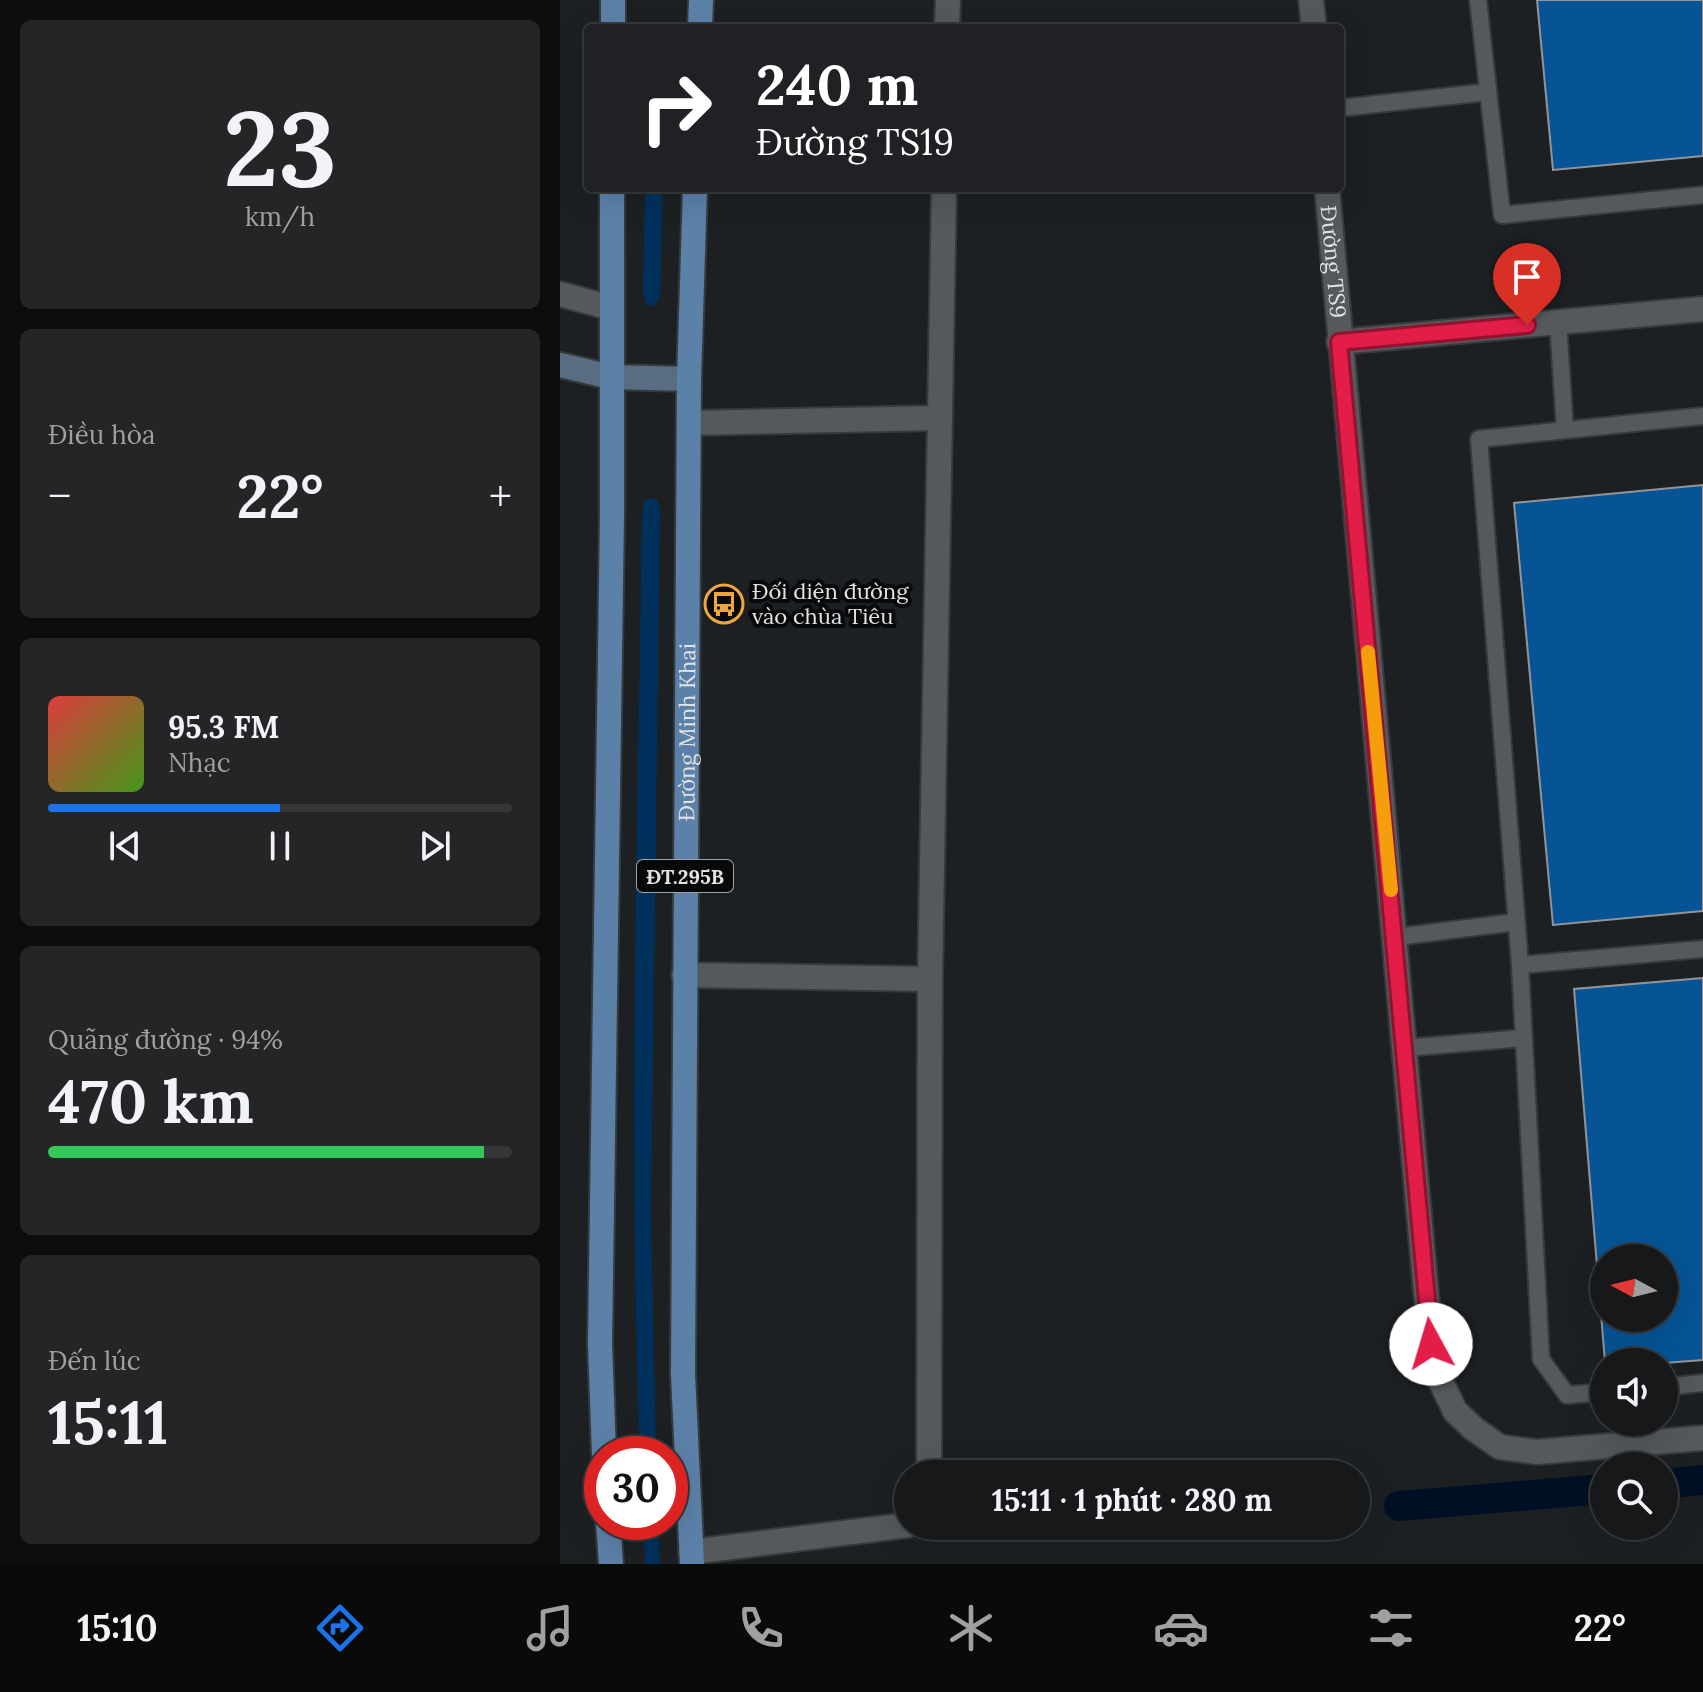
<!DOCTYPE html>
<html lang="vi">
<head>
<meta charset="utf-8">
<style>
  body { margin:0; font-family:Lora,serif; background:#232527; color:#f1f3f6; height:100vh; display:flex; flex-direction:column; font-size:30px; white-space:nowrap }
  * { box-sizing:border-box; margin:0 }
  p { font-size:26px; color:#9ea0a2 }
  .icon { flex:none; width:44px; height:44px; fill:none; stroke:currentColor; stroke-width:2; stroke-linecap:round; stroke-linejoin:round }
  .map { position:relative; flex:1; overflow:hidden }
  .panel { display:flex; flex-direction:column; gap:20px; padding:20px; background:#0c0d0e; width:560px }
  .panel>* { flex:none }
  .guide { position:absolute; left:24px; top:24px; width:760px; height:168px; border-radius:8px; box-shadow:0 8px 32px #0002,0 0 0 2px #353739; background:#202124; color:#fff; overflow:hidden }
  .needle { width:52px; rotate:277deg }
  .tools { position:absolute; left:1030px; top:1244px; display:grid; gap:16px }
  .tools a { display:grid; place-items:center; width:88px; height:88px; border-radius:50%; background:#16181a; box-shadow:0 8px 32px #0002,0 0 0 2px #353739; font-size:40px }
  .speed { position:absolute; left:24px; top:1436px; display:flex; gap:16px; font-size:40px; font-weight:700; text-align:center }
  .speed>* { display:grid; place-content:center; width:104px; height:104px; border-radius:50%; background:#16181a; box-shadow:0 8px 32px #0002,0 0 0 2px #353739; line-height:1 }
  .speed .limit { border:12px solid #d22; background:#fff; color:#111 }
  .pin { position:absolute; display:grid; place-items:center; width:68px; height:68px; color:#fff; margin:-82px -34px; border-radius:50% 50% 50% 0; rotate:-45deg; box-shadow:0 0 8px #0007 }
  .pin .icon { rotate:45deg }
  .me { position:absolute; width:88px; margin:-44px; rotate:354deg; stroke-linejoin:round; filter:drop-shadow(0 0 6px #0008) }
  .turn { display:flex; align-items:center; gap:28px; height:168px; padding:0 40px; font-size:36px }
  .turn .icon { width:104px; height:104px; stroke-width:2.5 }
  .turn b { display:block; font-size:56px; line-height:68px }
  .big { font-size:60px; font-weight:700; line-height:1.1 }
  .panel .tile { flex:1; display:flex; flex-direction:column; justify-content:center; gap:12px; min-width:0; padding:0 28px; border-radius:12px; background:#232527 }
  .panel .dial { align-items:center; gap:0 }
  .dial b { font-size:104px; line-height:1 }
  .song { display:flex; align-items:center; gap:24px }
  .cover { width:96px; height:96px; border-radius:12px; background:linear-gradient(135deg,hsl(0 70% 55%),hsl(100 70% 35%)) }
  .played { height:8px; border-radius:4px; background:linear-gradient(90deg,#1a73e8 50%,#353739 50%) }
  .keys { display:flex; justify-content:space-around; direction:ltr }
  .heat { display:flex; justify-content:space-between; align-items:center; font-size:44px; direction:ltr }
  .charge { height:12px; border-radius:6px; background:linear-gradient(90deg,#34c759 94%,#353739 0) }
  .trip { position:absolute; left:334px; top:1460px; width:476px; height:80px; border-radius:40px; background:#16181a; box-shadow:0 8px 32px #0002,0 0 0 2px #353739; font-weight:700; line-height:80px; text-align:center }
  .menu { display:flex; height:128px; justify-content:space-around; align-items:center; background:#090a0a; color:#9ea0a2 }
  .menu .icon { width:56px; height:56px }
  .menu .on { color:#1a73e8 }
  .menu b { font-size:36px; color:#f1f3f6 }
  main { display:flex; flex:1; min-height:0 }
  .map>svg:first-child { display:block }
  .green { fill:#00315c }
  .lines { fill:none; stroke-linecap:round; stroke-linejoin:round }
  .canal { stroke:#001024; stroke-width:30 }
  .building { fill:#065495; stroke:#919599; stroke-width:2; fill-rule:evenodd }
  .service-casing { stroke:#373a3c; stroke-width:20 }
  .minor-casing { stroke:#373a3c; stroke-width:28 }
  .secondary-casing { stroke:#373a3c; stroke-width:28 }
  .primary-casing { stroke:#373a3c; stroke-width:28 }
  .service { stroke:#55595c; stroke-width:16 }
  .minor { stroke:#55595c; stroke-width:24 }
  .secondary { stroke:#586d82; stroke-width:24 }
  .primary { stroke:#5c81a9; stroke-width:24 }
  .route-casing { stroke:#92132f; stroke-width:20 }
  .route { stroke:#e11d48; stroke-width:14 }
  .slow { stroke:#f59e0b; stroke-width:14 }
  .labels { text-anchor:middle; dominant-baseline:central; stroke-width:8; stroke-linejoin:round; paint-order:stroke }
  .shield { fill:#08090b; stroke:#a0a2a4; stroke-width:2 }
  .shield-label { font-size:20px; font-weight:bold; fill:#e1e3e5 }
  .street-label { font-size:22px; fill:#e1e3e5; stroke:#08090b }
  .poi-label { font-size:22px; fill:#e1e3e5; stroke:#08090b; text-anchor:start }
</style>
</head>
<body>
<main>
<section class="panel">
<div class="tile dial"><b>23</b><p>km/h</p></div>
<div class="tile"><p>Điều hòa</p>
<div class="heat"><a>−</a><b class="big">22°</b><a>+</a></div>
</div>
<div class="tile">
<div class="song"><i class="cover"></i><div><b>95.3 FM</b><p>Nhạc</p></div></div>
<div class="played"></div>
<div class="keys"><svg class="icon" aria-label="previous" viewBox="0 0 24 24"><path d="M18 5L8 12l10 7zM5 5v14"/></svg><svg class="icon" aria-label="pause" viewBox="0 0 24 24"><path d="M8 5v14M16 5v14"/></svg><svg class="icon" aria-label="next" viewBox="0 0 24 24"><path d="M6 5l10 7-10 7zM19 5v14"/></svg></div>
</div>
<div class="tile"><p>Quãng đường · 94%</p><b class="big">470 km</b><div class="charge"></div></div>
<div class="tile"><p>Đến lúc</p><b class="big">15:11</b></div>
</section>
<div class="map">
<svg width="1143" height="1564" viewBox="0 0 1143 1564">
  <rect width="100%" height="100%" fill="#1d2023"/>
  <path class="green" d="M85,188H103L100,292L98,301L92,306L87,305L83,294Z
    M89,498L97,500L100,509L91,1216L96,1454H80C68,1140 78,826 82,512L85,501Z
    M83,1522H98L100,1564H85Z"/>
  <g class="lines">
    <path class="canal" d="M1104,1484L1143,1480
      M839,1506L1044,1489"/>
  </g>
  <path class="building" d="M977,0H1143V156L993,170Z
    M1143,485V911L993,925L954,503Z
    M1143,978V1360L1104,1363L1045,1362L1014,989ZM1044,1258H1104V1318H1044Z"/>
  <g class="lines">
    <g class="service-casing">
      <path id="service" d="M918,0L942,215L1143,195
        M780,108L927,92
        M998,322L1005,430
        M1143,416L919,439L960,965L1143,949
        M836,937L956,922
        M960,965L981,1359L1007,1395L1044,1392
        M845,1048L963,1038
        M1104,1387L1143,1383"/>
    </g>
    <g class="minor-casing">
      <g id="minor">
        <path d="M751,0L754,28"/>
        <path d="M387,28L388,0"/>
        <path id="s1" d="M767,188L866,1292L871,1344L880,1380L895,1411L914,1429L940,1447L977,1452L1143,1438"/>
        <path d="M0,294L51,308"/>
        <path d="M779,342L1143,309"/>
        <path d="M130,423L380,418"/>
        <path d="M124,975L370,979"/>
        <path d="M369,1474L370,979L384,188"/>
        <path d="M131,1552L348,1525"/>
      </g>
    </g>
    <g class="secondary-casing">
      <path id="secondary" d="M0,365L51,377L129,379"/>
    </g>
    <g class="primary-casing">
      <g id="primary">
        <path d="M53,28V0"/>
        <path d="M140,28L141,0"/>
        <path d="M44,1454L40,1344L52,515V188"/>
        <path d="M48,1522L51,1564"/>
        <path id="s2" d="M132,1564L123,1374L129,379L135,188"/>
      </g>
    </g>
    <use href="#service" class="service"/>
    <use href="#minor" class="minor"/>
    <use href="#secondary" class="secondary"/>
    <use href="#primary" class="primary"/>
  </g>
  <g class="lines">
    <g class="route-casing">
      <path id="route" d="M871,1344L779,342L967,325"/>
    </g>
    <use href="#route" class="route"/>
    <path class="slow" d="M808,652L831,890"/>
  </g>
  <defs>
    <g id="bus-ring" transform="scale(2)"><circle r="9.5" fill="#08090b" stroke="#f0a63f" stroke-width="1.5"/><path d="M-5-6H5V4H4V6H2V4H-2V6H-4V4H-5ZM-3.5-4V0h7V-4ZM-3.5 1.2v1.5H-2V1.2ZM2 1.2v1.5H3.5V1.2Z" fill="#f0a63f"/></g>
  </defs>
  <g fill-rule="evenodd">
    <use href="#bus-ring" x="164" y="604"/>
  </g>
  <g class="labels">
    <rect class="shield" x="77" y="860" width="96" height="32" rx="6"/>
    <g class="shield-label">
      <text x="125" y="876">ĐT.295B</text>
    </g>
    <g class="street-label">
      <text stroke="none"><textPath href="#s1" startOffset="74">Đường TS9</textPath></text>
      <text stroke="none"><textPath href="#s2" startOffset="832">Đường Minh Khai</textPath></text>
    </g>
    <g class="poi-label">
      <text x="192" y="591">Đối diện đường<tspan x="192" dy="25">vào chùa Tiêu</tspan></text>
    </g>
  </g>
</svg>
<div class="tools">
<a><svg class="needle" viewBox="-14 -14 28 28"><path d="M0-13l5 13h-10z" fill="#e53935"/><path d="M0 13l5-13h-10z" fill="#9ea0a2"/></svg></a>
<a><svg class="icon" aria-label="sound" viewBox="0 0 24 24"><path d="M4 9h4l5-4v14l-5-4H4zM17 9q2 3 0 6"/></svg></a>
<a><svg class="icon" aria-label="search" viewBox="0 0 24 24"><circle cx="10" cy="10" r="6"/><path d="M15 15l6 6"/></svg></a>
</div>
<div class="speed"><div class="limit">30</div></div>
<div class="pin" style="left:967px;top:325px;background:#d93025"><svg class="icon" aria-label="arrive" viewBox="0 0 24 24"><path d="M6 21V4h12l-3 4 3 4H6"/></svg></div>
<svg class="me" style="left:871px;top:1344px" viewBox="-20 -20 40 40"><circle r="19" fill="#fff"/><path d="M0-13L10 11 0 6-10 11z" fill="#e11d48"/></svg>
<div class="trip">15:11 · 1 phút · 280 m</div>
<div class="guide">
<div class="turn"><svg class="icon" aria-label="right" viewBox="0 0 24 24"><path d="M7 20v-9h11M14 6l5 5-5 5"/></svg><div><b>240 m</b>Đường TS19</div></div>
</div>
</div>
</main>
<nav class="menu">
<b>15:10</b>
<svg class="icon on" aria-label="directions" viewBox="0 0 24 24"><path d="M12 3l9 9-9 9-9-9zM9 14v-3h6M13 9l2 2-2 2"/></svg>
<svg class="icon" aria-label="music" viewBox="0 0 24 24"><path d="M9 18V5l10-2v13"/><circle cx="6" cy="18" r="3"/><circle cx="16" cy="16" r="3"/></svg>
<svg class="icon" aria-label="phone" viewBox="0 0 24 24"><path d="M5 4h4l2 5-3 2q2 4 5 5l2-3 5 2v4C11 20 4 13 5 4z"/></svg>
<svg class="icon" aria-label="climate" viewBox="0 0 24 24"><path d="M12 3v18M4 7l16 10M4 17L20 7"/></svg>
<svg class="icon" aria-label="car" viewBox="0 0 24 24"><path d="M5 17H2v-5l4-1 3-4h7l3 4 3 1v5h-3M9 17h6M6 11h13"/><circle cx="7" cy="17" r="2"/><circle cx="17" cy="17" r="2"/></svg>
<svg class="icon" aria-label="filters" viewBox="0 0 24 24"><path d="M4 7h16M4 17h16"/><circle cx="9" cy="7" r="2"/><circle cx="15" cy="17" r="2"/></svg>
<b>22°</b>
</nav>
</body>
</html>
